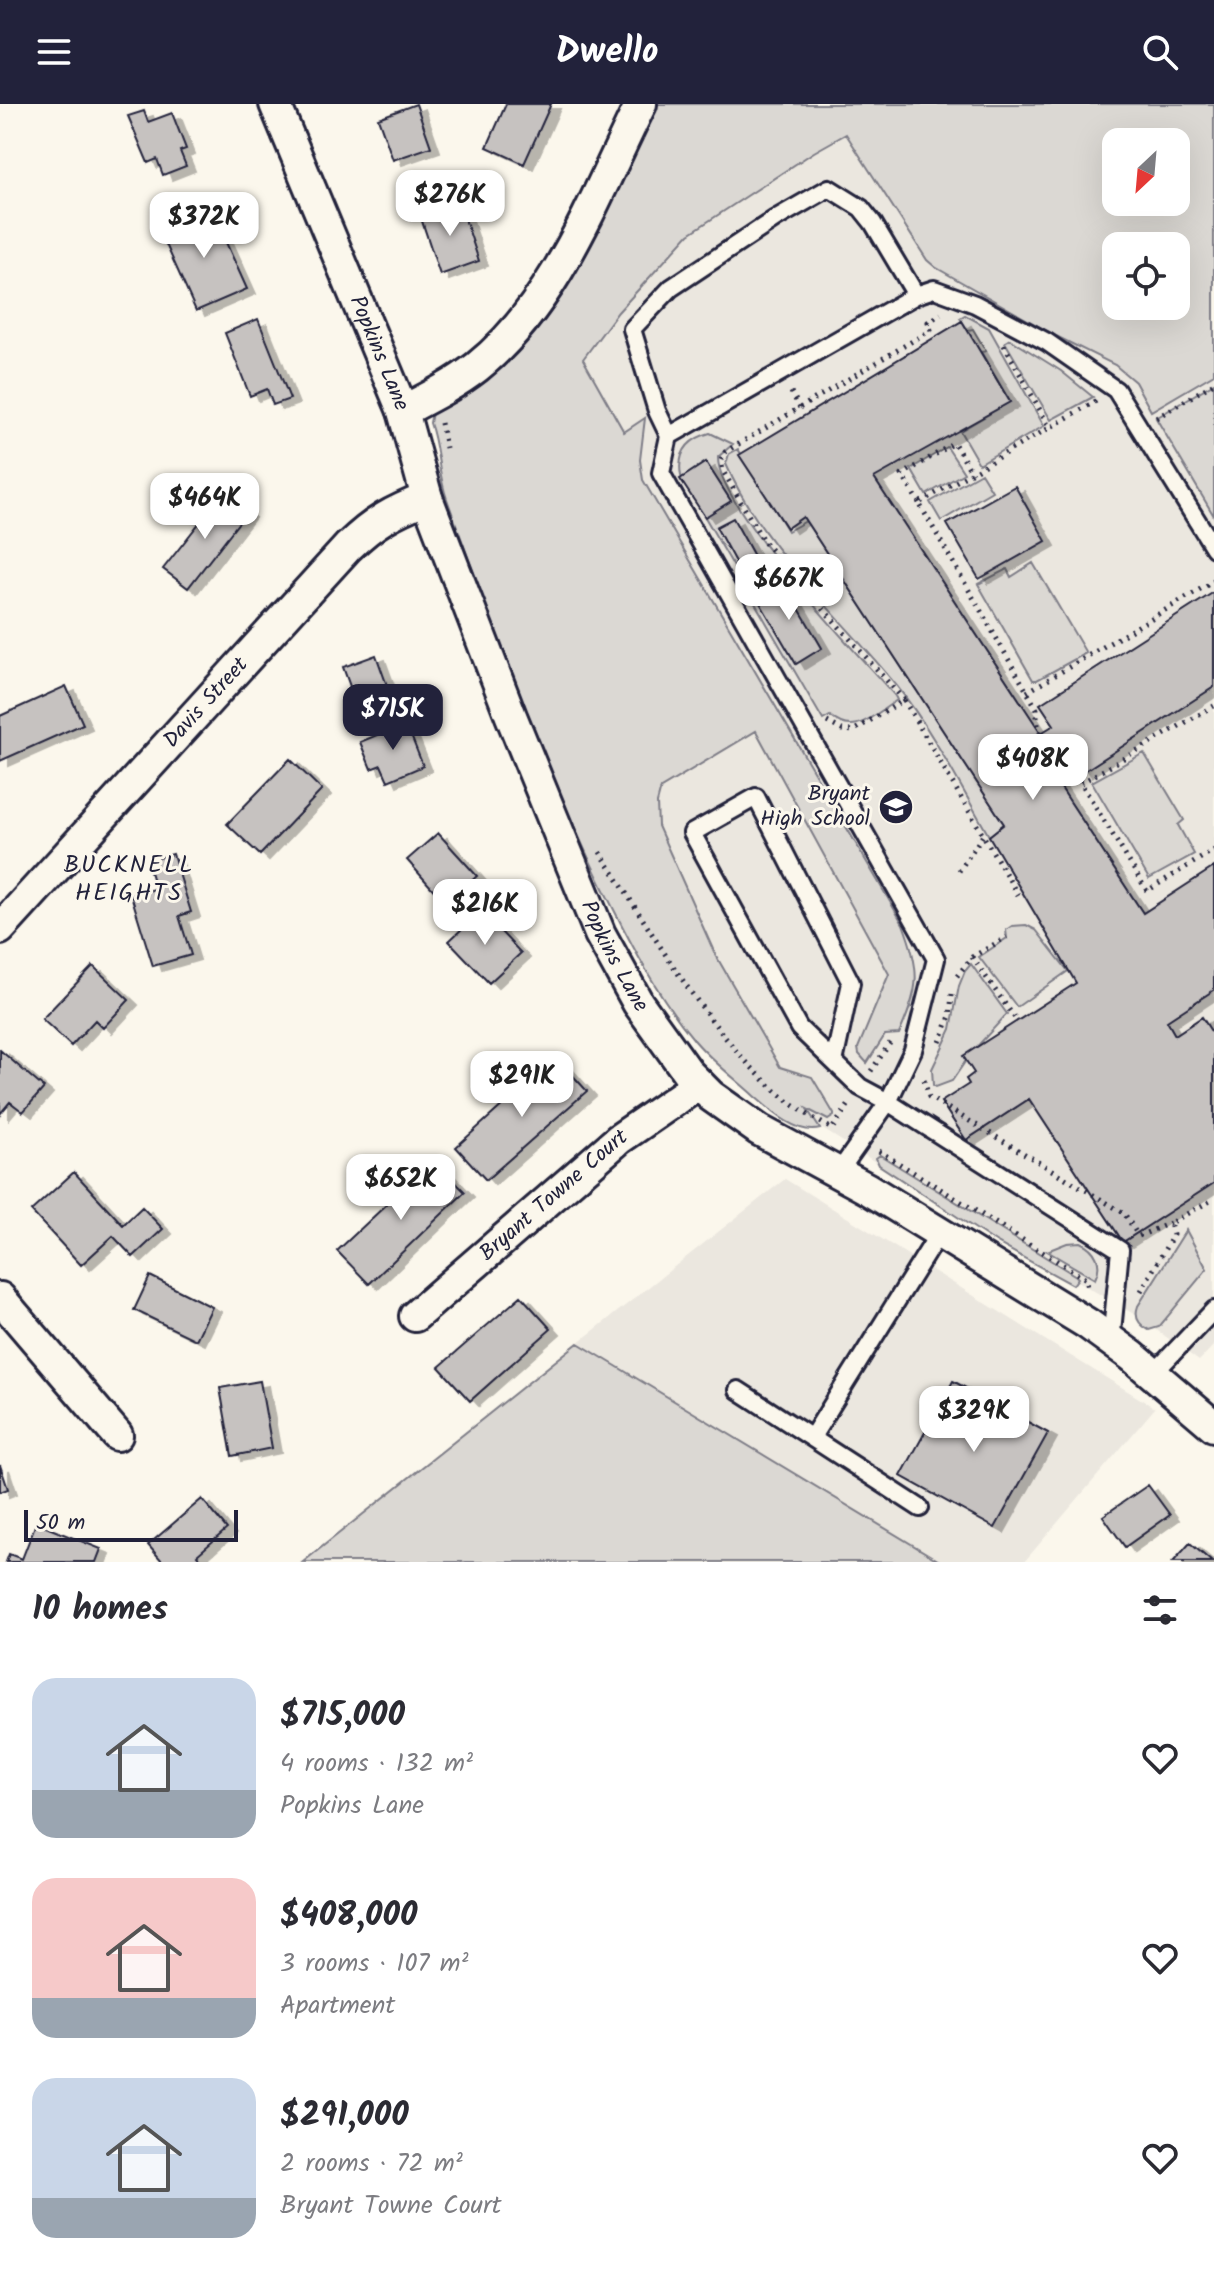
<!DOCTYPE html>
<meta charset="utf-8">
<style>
:root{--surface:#fff;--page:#f2f2f3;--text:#2b2b33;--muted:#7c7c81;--accent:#22223b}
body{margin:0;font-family:Kalam,sans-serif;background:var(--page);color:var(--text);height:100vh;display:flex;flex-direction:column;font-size:30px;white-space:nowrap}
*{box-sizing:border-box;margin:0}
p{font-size:26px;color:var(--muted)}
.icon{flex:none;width:44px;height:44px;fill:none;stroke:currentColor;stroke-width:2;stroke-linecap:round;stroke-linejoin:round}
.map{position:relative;height:1458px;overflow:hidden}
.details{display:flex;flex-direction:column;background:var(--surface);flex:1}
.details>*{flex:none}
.needle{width:52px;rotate:206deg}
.controls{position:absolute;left:1102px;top:24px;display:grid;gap:16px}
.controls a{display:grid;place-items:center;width:88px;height:88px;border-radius:16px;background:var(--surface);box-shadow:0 8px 32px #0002;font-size:40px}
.scale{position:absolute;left:24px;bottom:20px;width:214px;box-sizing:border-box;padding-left:8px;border:4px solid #22223b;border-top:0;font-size:22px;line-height:28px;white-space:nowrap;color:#22223b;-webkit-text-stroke:6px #fbf7ec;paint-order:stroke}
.price{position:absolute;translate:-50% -68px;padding:0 18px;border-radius:16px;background:#fff;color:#222;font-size:26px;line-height:52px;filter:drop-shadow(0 2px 4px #0008)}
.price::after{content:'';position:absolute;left:50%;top:48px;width:24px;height:18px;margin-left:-12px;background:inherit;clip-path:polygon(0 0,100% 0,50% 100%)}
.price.active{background:var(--accent);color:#fff}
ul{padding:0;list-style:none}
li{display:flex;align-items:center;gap:24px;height:200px;padding:0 32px}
li span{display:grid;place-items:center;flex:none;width:224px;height:160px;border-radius:24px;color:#555}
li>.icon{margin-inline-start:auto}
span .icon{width:96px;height:96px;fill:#fffc;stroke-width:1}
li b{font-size:34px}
h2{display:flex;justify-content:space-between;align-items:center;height:96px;padding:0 32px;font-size:34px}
header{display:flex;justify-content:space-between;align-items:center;height:104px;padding:0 32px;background:var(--accent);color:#fff;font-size:36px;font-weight:700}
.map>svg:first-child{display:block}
</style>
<header><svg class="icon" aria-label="menu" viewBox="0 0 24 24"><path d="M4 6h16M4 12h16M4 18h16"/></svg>Dwello<svg class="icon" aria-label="search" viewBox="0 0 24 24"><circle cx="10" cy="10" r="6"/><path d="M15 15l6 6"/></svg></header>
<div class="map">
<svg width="1214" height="1458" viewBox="0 0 1214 1458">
<defs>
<filter id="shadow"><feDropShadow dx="9" dy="5" stdDeviation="0" flood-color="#0004"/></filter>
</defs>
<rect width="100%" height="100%" fill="#fbf7ec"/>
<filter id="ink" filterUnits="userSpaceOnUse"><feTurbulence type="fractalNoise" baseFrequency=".0125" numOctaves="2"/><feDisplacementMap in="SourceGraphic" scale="16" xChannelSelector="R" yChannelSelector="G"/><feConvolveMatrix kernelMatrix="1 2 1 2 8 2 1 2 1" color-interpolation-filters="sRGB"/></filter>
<g filter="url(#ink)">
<path fill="#ebe7df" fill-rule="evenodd" d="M779,0H1214V1241L1199,1257L1139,1213L925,1089L797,1009L448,377ZM1116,38H1176V98H1116ZM1116,142H1176V202H1116Z
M785,1075L1155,1304L1024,1458H941L578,1239Z"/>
<path fill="#dbd8d3" stroke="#7e7d87" stroke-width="2" fill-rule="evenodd" d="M653,0H1214V270L1151,307L1135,278L1115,261L1056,232L935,163L927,156L846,30L814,48L689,130L618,208L583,255L624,328L645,314L640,356L643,376L903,820C921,867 920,884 899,930L885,931L867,959L859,950L858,944L889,870L756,627L661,684L657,699L658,722L715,850L780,963L812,973L834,1010V1012L828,1016L807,1005L820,1025C797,1032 768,1004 753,991C733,973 712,957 695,937C656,891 629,836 602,782C541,657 494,526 447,395C438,371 439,343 430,319L432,308L456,290ZM1116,38H1176V98H1116ZM1116,142H1176V202H1116Z
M965,211L989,224L1044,322L979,360L960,327L1010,298L981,248L986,247L973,225L968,226L960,214Z
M1010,235L1061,267L1093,293L1051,316L1005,238Z
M1214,279V412L1156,314Z
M710,329L733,340L718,353C716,402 858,550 895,592L897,596C871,613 854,633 830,612L823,616L681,372C677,349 688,335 710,329Z
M947,343L964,369L926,391L911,365Z
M738,345L788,427L806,417L1004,720L989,732C960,682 933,627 896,581C838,509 763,446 726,360L729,350Z
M981,369L992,387L941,417L930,398Z
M1033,459L1086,549L1037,576H1033L978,480L1007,465L1011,473Z
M1144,649L1184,716L1178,721L1194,750L1149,775L1092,678Z
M1026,821L1036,826L1068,867L1017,903L979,853L1007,834L1006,826L1012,822Z
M971,860L1007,910L971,949L952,977L936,983L933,981L932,965L951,925L959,882L965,867Z
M880,1051L1076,1172L1078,1174L1073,1181L997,1139L879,1061L876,1054Z
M1186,1126L1207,1165L1159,1223L1149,1226C1139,1221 1134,1213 1138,1202Z
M1080,1138C1096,1145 1103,1160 1095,1175L1047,1147L1067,1139Z
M578,1239L941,1458H303Z"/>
<path fill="#c6c2c0" stroke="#22223b" stroke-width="2" filter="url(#shadow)" d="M416,0L431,43L393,56L378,14Z
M506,0H551L524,60L487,43Z
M144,7L148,18L172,9L186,45L180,47L186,62L163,71L157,55L148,59L128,12Z
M459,97L479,157L440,171L420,111Z
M211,105L247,185L196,207L160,127Z
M258,215L290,295L273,301L267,285L250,292L225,229Z
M962,217L1010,298L874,374L1041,629L1054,621L1040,600L1214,488V583L1083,668L1061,636L1039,650L1143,809L1214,763V886L1167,917L1175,931L1202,913L1214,932V1079L1123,1138L1029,995L966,1036L941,998L969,980L966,975L974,969L963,952L1076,879L989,732L1004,720L803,413L787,424L739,351Z
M706,358L731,397L705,413L680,375Z
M1015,382L1046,437L979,475L947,420Z
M222,390L246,409L188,484L163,465Z
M733,414L765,472L748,482L716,423Z
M783,477L822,544L796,560L756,492Z
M376,551L399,615L366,627L343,563Z
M66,582L83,620L0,657V612Z
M406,619L423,662L388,677L381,661L371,665L360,638Z
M290,655L322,686L260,751L227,720Z
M438,729L477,772L446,800L407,756Z
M173,750L191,808L179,812L191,851L153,862L131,791L155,785L147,757Z
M481,807L521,849L489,879L449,837Z
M93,862L129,896L103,924L95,916L71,942L42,915Z
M0,946L44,984L23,1008L10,998L0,1010Z
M556,953L587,987L486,1076L456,1043Z
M434,1056L465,1088L369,1180L337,1147Z
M74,1068L123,1121L142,1103L163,1125L133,1153L113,1132L81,1161L31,1107Z
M150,1172L212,1203L196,1236L134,1206Z
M521,1192L551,1225L470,1297L439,1263Z
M260,1277L272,1344L232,1352L220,1284Z
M953,1277L1048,1329L995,1424L901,1372Z
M0,1361L8,1385L0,1388Z
M1148,1381L1170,1411L1125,1443L1103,1412Z
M202,1395L227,1425L197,1451L203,1458H163L148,1441Z
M36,1419L101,1445L96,1458H6L9,1450L22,1455Z
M1190,1439L1212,1458H1173Z"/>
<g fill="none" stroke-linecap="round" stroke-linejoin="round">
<g stroke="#22223b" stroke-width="22">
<path id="service" d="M669,332L916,191L934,185L975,200L1047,238L1116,286L1214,444
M834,958L851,879L756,693L692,729L799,924L860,983L888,998L1120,1146L1111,1238
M838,1069L888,998L913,946L936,855L661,369L669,332L657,307L632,225L671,184L775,115L829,84L861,104L873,119L916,191
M1153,1270L1214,1206
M738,1286L920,1404
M812,1333L939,1129"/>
</g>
<g stroke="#22223b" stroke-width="36">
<g id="minor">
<path id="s1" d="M275,0L403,307L427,394L511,612L600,830L638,899L689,970L711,992L759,1026L868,1085L1088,1220L1132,1252L1214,1322"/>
<path d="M403,307C428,294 454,281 477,263C557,199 596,90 641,0"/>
<path id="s2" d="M0,825L348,443C375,417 392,408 427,394"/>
<path d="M0,1194L117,1331"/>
<path id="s3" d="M415,1212L619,1035L699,980"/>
</g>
</g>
<path stroke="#22223b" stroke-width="5" stroke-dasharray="2 6" stroke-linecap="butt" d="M1004,241L1050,324
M791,288L800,304
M1096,297L919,399L1037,605C1036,628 1045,646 1067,656L1147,787L1214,746
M1156,314L1214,279
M441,319L446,344
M919,399L902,371L954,339L972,369
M1027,588L1214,477
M904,596L1018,791
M827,618L842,626L853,627L904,596L764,438L723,367L721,356L725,348L931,226L928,218L941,210
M1081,679L1214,602
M600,748C651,826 710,932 782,992C797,1005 815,1015 832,1025L850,999
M959,767L983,731
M972,853L1017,917
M957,872L972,853L1007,833
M940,938L950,912L952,890
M871,967L890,939
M924,976L929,993L1124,1109L1137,1130
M879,1047L1086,1175L1088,1184
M1139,1132L1170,1119
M1141,1187L1173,1131L1170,1119L1214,1095"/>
<use href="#service" stroke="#fbf7ec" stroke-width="16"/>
<use href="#minor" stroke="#fbf7ec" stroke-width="30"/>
</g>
</g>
<defs>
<g id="school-disc" transform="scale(1.8)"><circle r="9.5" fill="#22223b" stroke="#fbf7ec"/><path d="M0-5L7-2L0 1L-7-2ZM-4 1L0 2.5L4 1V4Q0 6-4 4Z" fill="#fff"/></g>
</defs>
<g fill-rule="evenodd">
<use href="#school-disc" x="896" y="703"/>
</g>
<g text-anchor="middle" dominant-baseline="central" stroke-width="6" stroke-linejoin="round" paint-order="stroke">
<g font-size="22" fill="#22223b" stroke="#fbf7ec">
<text stroke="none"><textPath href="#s1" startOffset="270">Popkins Lane</textPath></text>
<text stroke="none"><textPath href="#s2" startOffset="306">Davis Street</textPath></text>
<text stroke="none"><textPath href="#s1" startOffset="918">Popkins Lane</textPath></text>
<text stroke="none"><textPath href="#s3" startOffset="184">Bryant Towne Court</textPath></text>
</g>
<g font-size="22" fill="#22223b" stroke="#fbf7ec" text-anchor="end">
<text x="870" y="690">Bryant<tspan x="870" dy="25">High School</tspan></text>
</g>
<g font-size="24" letter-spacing="2" fill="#22223b" stroke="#fbf7ec">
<text x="129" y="761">BUCKNELL<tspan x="129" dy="28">HEIGHTS</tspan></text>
</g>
</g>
</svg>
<div class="controls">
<a><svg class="needle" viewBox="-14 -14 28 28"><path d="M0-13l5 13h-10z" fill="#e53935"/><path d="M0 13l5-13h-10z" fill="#7c7c81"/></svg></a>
<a><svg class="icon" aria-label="locate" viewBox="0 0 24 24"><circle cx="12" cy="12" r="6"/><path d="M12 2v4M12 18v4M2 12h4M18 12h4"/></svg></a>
</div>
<div class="scale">50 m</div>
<b class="price" style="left:450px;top:134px">$276K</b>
<b class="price" style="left:204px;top:156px">$372K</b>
<b class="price" style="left:205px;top:437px">$464K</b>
<b class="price" style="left:789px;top:518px">$667K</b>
<b class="price active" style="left:393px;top:648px">$715K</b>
<b class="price" style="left:1033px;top:698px">$408K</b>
<b class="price" style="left:485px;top:843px">$216K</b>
<b class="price" style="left:522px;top:1015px">$291K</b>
<b class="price" style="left:401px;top:1118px">$652K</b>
<b class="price" style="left:974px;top:1350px">$329K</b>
</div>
<section class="details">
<h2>10 homes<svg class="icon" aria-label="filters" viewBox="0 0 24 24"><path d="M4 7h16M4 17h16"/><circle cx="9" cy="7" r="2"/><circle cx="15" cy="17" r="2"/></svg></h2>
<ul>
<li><span style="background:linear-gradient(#c9d6e8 70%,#9aa5b1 0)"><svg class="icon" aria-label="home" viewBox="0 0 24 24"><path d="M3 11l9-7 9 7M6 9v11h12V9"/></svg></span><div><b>$715,000</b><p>4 rooms · 132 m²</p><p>Popkins Lane</p></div><svg class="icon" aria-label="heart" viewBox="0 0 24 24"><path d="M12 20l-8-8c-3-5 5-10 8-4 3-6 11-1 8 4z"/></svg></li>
<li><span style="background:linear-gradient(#f6c9c9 75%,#9aa5b1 0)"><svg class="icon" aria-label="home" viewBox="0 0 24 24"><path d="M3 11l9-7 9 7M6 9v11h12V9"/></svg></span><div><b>$408,000</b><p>3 rooms · 107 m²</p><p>Apartment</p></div><svg class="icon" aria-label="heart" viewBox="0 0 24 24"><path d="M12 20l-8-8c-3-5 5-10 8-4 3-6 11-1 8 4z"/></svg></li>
<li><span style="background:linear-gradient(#c9d6e8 75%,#9aa5b1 0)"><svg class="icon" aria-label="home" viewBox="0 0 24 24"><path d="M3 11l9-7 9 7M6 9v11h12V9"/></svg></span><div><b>$291,000</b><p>2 rooms · 72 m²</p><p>Bryant Towne Court</p></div><svg class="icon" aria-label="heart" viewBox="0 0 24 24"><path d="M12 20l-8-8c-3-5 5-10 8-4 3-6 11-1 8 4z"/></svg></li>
</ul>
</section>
